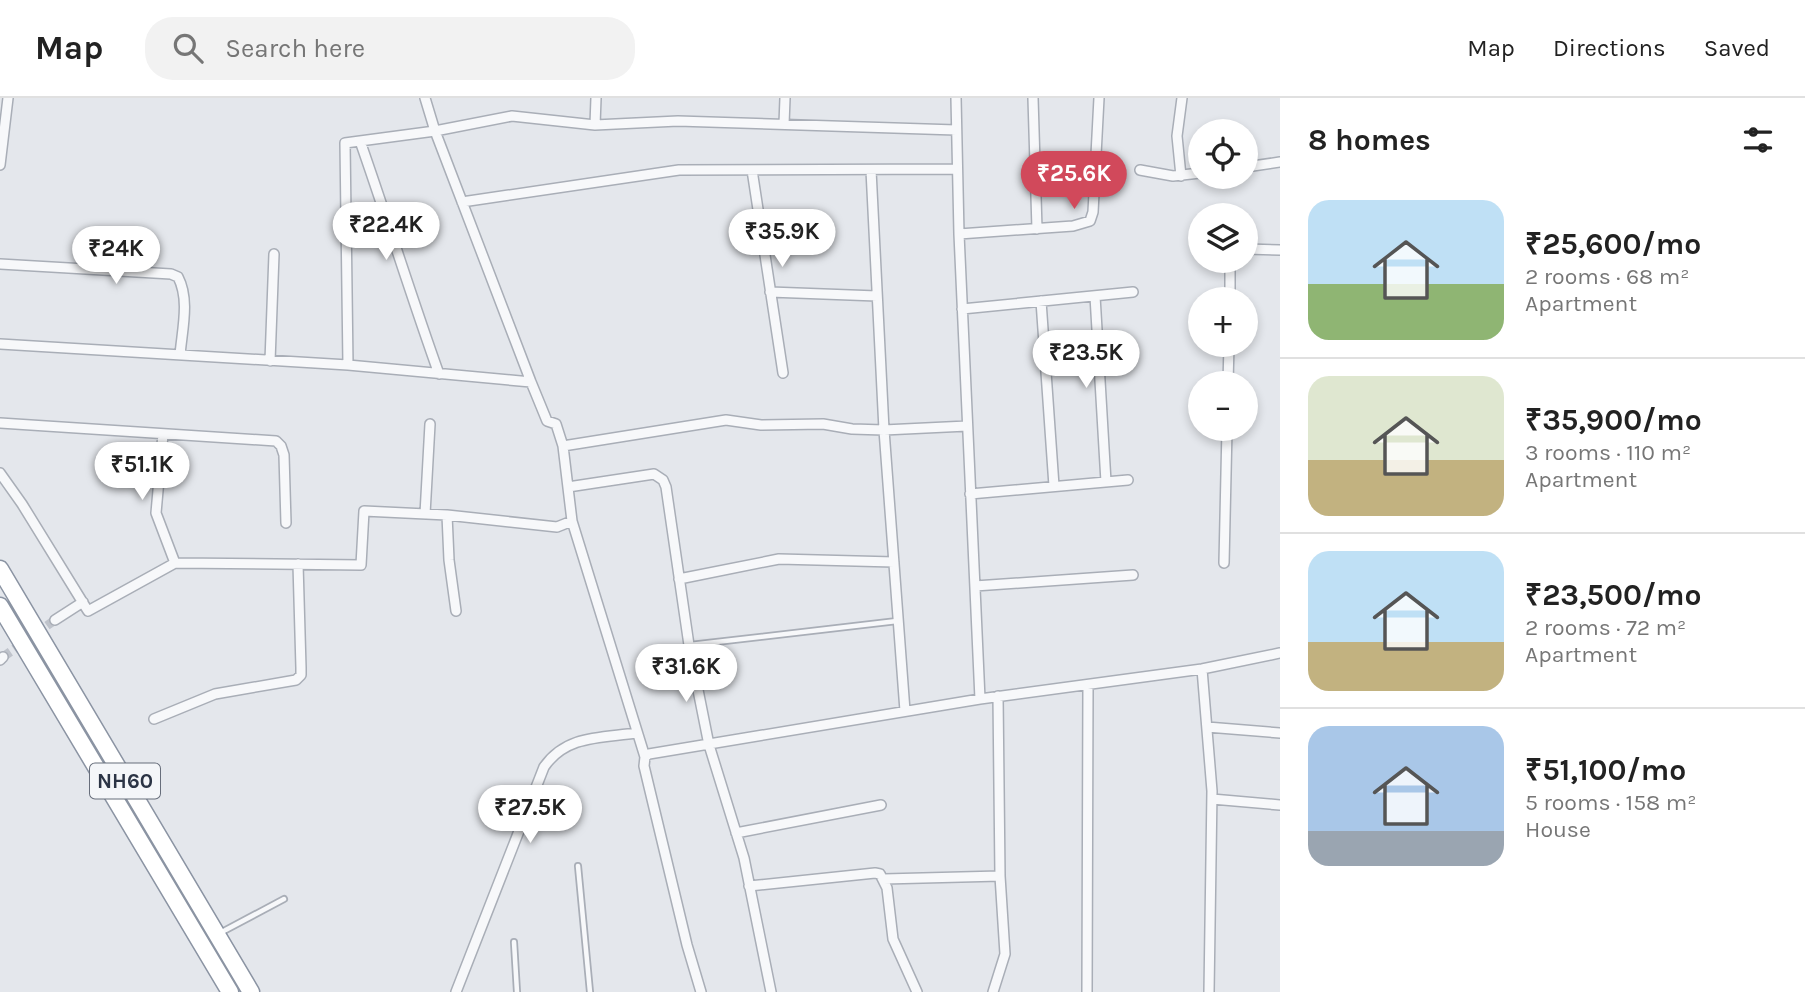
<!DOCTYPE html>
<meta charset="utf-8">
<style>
:root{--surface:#fff;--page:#f2f2f2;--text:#222;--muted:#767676;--line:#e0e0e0;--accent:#d1495b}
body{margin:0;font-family:Karla,sans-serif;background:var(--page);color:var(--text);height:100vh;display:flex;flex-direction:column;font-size:26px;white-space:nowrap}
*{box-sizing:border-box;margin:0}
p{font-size:23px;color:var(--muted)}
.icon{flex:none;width:38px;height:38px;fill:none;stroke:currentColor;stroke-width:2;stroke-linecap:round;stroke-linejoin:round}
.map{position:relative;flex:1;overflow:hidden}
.details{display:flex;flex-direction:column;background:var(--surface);width:525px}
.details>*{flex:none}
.tools{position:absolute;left:1188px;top:21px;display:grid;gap:14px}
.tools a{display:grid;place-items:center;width:70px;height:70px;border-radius:50%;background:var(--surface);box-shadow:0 4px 10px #0003;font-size:35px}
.price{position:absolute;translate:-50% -60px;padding:0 16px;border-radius:24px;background:#fff;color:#222;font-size:23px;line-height:46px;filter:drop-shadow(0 2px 4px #0008)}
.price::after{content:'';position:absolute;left:50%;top:42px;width:21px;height:16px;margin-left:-10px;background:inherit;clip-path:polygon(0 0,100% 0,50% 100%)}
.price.active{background:var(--accent);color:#fff}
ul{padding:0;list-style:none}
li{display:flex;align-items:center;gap:21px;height:175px;padding:0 28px}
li+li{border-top:2px solid var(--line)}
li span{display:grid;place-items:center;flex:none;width:196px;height:140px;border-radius:21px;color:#555}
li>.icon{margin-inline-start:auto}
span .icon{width:84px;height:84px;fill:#fffc;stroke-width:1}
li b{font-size:30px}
h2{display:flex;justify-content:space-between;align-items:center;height:84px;padding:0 28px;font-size:30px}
header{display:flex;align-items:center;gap:42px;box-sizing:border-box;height:98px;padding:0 35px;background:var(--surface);border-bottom:2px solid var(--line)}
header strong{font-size:33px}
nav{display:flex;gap:38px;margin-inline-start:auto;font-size:24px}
.search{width:490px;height:63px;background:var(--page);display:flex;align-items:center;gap:18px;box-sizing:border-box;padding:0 24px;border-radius:28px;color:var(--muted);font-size:26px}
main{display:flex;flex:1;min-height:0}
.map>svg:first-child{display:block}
</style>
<header>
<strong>Map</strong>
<div class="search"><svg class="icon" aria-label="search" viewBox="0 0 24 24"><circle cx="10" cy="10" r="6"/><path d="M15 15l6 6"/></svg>Search here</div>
<nav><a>Map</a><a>Directions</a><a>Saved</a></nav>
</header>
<main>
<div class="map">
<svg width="1280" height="894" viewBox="0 0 1280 894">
<rect width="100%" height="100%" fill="#e4e7ec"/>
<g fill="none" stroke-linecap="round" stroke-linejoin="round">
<path stroke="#bfc3cb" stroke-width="9" stroke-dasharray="9 4.5" stroke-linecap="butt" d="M3,559L55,522"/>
<g stroke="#a9aeb7" stroke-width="8">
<path id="service" d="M690,547L897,523
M578,768L590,894
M220,835L284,801
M514,844L517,894"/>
</g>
<g stroke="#a9aeb7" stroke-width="12">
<path id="minor" d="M425,0L435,33L512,18L595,27L678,23L956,32
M956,0L959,136L980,601
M1033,0L1037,131
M784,26L785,0
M595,27L596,0
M360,43C387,120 411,198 439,276
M0,67L8,0
M1246,69L1280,64
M752,72L783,275
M871,72L884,332L905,613
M1140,72L1173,78L1200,75
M1181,78L1177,38L1182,0
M462,104L679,72L957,71
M959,136L1073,128L1090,123L1093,114L1099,0
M1246,151L1280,152
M0,166L171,176L178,179C190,202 182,232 180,257
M770,194L877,198
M1095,198L1106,384
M1230,201V163
M1041,203L1054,388
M962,211L1133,194
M0,246L348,267L345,45L435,33L531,284L547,323L556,326L563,348L572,423L557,429L447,417L364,413L361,467L175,465L88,513L22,406L0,375
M270,263L274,156
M348,267L531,284
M1228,285L1229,247
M0,325L276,343L281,348L284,357L286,425
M163,336L156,415L175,465
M563,348L726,322L761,327L823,326L852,331L884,332L967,328
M568,389L654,376L663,382L666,389L689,547L709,647L744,760L771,894
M970,396L1128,382
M425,416L430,326
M447,417L449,462L456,513
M572,423L645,659
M1224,465L1227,331
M679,481L779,461L894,464
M975,488L1133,477
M55,522L83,504
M0,562L3,559
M1202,571L1212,693L1209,894
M154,621L215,596L296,582L301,577V570L298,466
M1207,629L1280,635
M1212,701L1280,707
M736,735L881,707
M884,781L1000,778
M749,788L875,775L880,776L887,790L893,841L917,894
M456,894L544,669C566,637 601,640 636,635
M701,894L687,847L644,668L645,659L649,656L980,601L1202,571L1280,555
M993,894L1005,856L1000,778L998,598
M1087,894L1088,587"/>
</g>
<g stroke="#8b94a3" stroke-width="19">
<path id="trunk" d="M0,471L251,894
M0,508L230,894"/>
</g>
<use href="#service" stroke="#f7f8fa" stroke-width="4.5"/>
<use href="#minor" stroke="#f7f8fa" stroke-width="9"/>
<use href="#trunk" stroke="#fff" stroke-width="16"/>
</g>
<g text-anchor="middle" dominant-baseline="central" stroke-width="5" stroke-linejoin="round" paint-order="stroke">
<rect fill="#f4f6f9" stroke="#676e7b" stroke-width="2" x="90" y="665.5" width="70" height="35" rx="5"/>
<g font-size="21" font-weight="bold" fill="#2b3445">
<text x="125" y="683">NH60</text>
</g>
</g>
</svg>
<div class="tools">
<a><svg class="icon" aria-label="locate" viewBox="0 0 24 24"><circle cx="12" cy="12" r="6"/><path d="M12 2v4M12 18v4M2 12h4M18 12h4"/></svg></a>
<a><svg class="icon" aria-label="layers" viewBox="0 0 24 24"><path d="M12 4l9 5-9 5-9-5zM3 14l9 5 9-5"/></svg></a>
<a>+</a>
<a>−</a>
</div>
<b class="price active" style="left:1074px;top:113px">₹25.6K</b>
<b class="price" style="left:386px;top:164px">₹22.4K</b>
<b class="price" style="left:782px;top:171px">₹35.9K</b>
<b class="price" style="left:116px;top:188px">₹24K</b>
<b class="price" style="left:1086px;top:292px">₹23.5K</b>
<b class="price" style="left:142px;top:404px">₹51.1K</b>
<b class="price" style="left:686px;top:606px">₹31.6K</b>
<b class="price" style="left:530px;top:747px">₹27.5K</b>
</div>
<section class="details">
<h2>8 homes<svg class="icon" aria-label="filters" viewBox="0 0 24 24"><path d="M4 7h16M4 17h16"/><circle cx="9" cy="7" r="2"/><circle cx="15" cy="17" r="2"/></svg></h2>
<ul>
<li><span style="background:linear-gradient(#bfe0f5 60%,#8fb573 0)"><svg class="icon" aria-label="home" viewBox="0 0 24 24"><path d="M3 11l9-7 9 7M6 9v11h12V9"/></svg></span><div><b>₹25,600/mo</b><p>2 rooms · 68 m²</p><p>Apartment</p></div></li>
<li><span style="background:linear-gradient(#dfe7d0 60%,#c2b280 0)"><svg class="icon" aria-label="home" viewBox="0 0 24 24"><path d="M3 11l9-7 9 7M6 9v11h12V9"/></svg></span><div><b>₹35,900/mo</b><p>3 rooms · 110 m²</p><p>Apartment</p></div></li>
<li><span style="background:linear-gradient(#bfe0f5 65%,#c2b280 0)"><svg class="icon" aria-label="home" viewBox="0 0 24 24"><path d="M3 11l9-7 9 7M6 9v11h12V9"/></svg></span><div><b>₹23,500/mo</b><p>2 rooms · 72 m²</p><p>Apartment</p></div></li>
<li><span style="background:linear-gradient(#a9c7e8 75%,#9aa5b1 0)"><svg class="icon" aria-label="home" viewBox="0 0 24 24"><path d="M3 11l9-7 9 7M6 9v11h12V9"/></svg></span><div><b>₹51,100/mo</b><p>5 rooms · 158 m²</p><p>House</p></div></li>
</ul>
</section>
</main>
